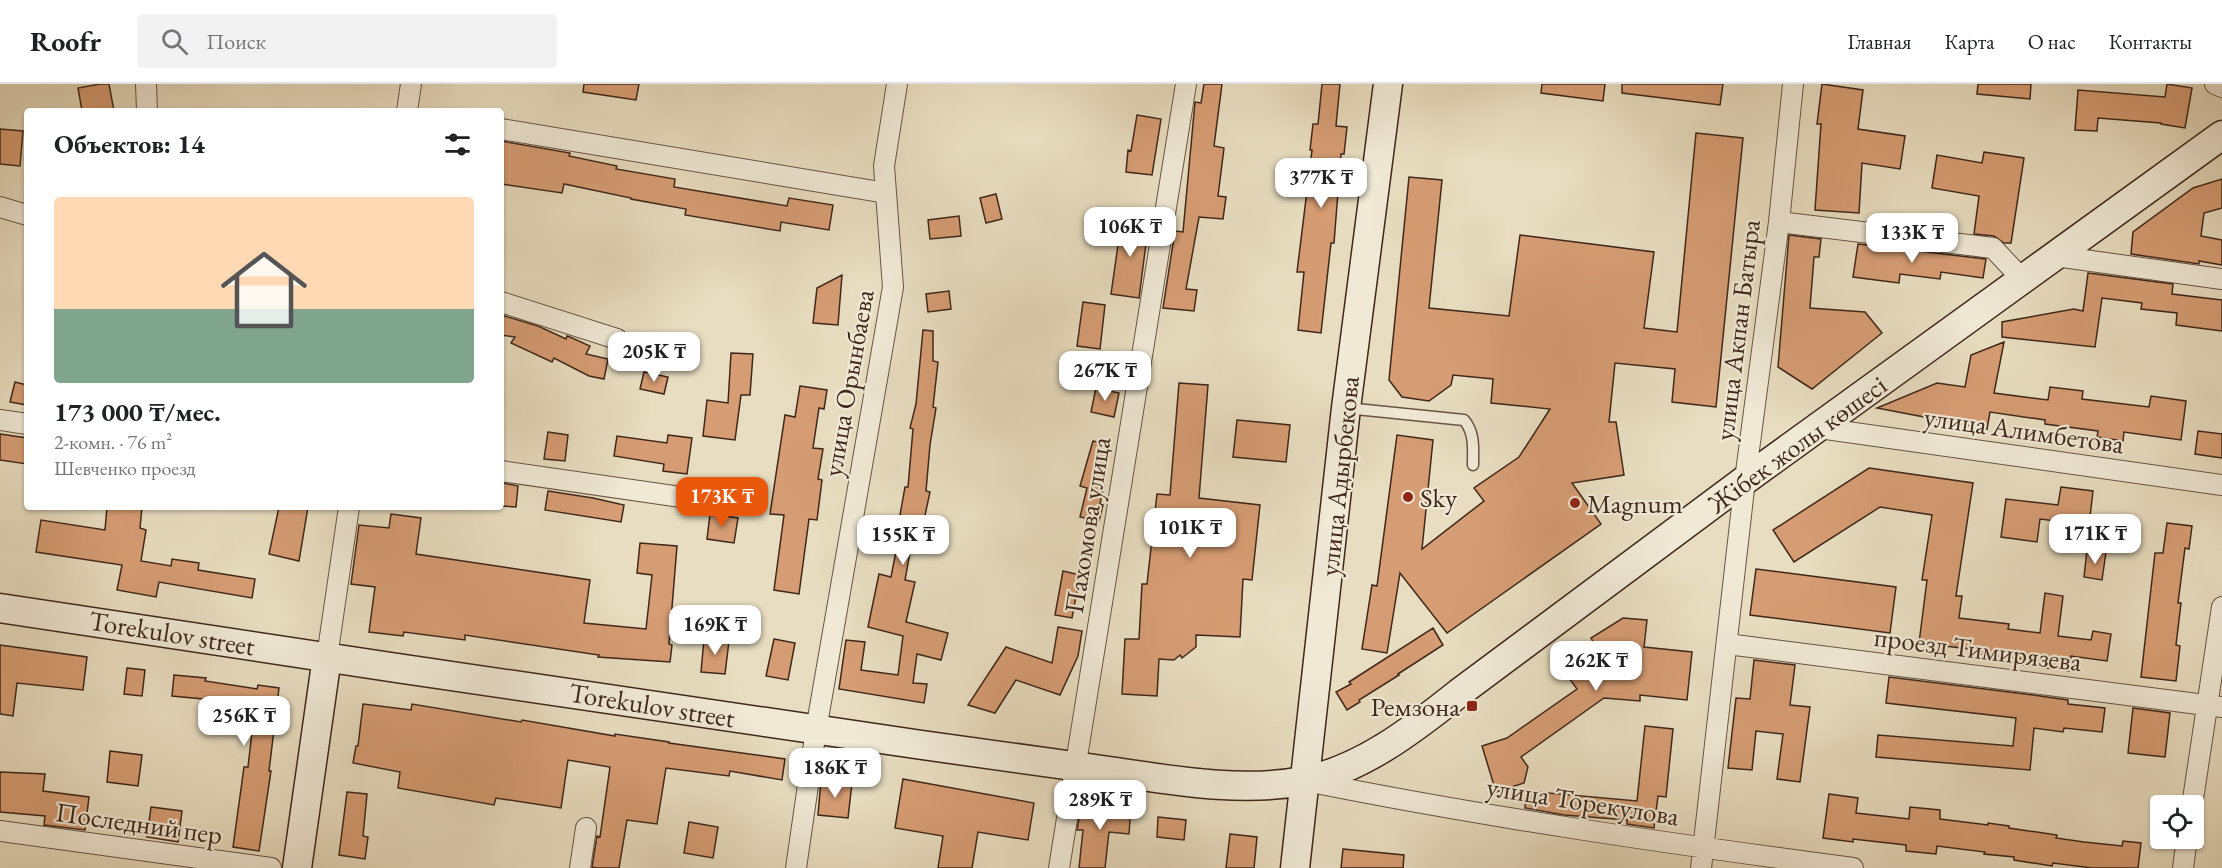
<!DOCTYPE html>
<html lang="ru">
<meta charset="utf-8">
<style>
:root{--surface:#fff;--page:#f2f2f2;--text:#202124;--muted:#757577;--line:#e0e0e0;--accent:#ea580c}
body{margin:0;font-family:"EB Garamond",serif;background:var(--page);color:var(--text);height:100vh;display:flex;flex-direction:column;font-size:22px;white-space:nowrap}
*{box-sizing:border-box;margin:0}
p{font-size:20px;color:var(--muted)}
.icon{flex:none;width:33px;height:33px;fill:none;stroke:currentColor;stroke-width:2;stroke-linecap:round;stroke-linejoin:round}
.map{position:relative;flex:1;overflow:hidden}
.drawer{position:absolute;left:24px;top:24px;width:480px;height:402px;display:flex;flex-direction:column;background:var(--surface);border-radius:6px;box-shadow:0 2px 4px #0004}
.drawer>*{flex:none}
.tools{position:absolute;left:2150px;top:711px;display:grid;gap:12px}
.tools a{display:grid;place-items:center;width:54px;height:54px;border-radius:6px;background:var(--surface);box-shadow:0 2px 4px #0004;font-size:30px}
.price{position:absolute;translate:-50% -51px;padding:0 14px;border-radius:12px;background:#fff;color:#222;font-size:20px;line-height:39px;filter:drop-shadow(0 2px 3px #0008)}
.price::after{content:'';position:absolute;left:50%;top:36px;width:18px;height:14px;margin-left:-9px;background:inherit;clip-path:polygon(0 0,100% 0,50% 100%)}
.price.selected{background:var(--accent);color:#fff}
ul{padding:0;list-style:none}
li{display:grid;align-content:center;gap:12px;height:318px;padding:0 30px}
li+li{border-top:2px solid var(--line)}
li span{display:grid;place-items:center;height:186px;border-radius:6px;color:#555}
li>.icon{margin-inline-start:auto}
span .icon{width:108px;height:108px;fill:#fffc;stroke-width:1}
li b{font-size:26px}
h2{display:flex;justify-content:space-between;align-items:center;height:72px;padding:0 30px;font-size:26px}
header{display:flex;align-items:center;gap:36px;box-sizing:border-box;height:84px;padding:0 30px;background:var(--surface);border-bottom:2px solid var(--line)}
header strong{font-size:28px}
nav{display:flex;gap:33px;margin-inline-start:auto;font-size:21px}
.search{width:420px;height:54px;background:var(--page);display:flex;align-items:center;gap:15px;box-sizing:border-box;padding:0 21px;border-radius:6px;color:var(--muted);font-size:22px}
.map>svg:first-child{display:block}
</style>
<header>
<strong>Roofr</strong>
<div class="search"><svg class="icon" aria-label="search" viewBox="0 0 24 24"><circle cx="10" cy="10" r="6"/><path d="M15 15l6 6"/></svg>Поиск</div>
<nav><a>Главная</a><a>Карта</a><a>О нас</a><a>Контакты</a></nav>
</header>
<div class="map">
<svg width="2222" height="784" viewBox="0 0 2222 784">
<rect width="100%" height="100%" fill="#e8ddc0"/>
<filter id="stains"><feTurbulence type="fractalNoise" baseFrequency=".00333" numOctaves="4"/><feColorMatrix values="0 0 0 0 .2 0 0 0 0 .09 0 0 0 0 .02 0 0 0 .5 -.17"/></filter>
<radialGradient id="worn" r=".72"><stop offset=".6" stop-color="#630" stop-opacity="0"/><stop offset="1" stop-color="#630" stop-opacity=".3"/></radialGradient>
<path fill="#d69c73" stroke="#3f271a" stroke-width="1.5" d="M100,0H109L114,27H82L78,4Z
M584,0H639L636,16L583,8Z
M1204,0H1222L1214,62L1224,64L1218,112L1226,113L1223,135L1199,133L1186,205L1197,206L1194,227L1163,224L1175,147L1183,148L1195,18L1201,19Z
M1322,0H1340L1336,42L1347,43L1344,70H1341L1334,159H1331L1321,249L1298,246L1304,188H1297L1312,66H1310L1313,40H1318Z
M1542,0H1605L1603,17L1541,9Z
M1622,0H1723L1720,21L1622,9Z
M1822,0L1863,6L1858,45L1905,52L1900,85L1862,79L1859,129L1815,126L1821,40H1817Z
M1978,0H2031L2030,15L1977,10Z
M2167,0L2192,4L2185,44L2161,40V39L2098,34L2097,47L2075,46L2078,6L2165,13Z
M1137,31L1161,35L1152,91L1126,88L1128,66L1131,67Z
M0,45L23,47L20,82L0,80Z
M1696,49L1743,54L1716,323L1672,318L1675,285L1615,279L1609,338H1616L1624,391L1572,399L1601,440L1447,549L1400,489L1387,569L1362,565L1372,501L1377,502L1397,351L1433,356L1422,465L1484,417L1474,404L1519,373L1550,325L1491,319L1493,295L1453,291L1451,301L1429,317L1402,313L1389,296L1409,93L1442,96L1429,224L1509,232L1520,151L1654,168L1644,244L1677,248Z
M501,57L570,69L569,72L617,82L616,85L675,95L674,103L787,122L789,114L833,121L829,146L781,138L780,147L685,131L686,125L631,115V114L564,100L562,109L501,100Z
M1984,68L2024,74L2011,159H2004L1994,152L1974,150L1979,112L1932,104L1937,71L1982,79Z
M2222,95V124L2204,129L2201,152L2222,156V181L2199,177V180L2131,170L2133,148L2193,104Z
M996,110L1002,135L986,139L980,114Z
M959,132L961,152L930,155L928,136Z
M1122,133L1149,136L1139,214L1111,210Z
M1789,151L1821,155L1819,173H1814L1810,224L1865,228L1882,249L1812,305L1778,283Z
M1858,160L1986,175L1983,194L1941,188L1940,195L1900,190L1899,199L1853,193Z
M2088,189L2173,200L2172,210L2222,216V247L2176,241L2177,229L2141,225L2142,219L2102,214L2095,263L2002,253V238L2074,225L2083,227Z
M842,191L838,241L813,239L817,204Z
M949,207L951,225L928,228L926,210Z
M1083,218L1105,221L1100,265L1077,262Z
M501,231L538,242L566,255L567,252L570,253L590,262L586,270L608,275L604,295L589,292L554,274L552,278L511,259L515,253L501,251Z
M923,246L933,247V277L938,278L933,323L936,324L930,361L926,407L930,408L924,436L916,434L905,496L915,498L906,538L948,549L941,576L917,570L913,599L927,600L924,619L839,605L846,556L865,558L861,586L898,591L903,552L868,543L879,490L891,493L903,432L900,431L905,403H908L913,345L910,344L916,320Z
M2004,258L1994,309L2048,316L2050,303L2083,307L2082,315L2149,323L2151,312L2186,317L2181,356L2124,348L2123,357L2097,353L2098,347L2045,340V336L1990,328L1987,345L1877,324L1937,299L1965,303L1971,271Z
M731,269L753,270L750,311H741L735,356L703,352L707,316L728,319Z
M644,288L668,293L664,310L640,305Z
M15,298L27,301V321L10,318Z
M1179,299L1208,301L1199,414L1260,421L1252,496L1243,495L1240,553L1196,551V563L1182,574L1180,571L1174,576L1159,575L1157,612L1122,610L1125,555H1139L1142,500H1147L1157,410L1170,411Z
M800,302L827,306L824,325L819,324L813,364L823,365L818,395L822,396L817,436L809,435L799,510L774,506L784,431L770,430L785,331L795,333Z
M1096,304L1119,309L1114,333L1091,328Z
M1237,336L1290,341L1286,378L1233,373Z
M2198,347L2222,350V374L2195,370Z
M548,348L568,351L565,377L544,375Z
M0,350L27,354V380L0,376Z
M668,351L692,354L687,390L663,387L664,380L614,372L617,352L667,359Z
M1093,357L1110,361L1103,389L1106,390L1100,420L1103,421L1099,437L1080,433L1087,404L1080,402Z
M1869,384L1973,399L1956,512H1962L1959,534L2009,540L2008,545L2040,549L2045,509L2063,512L2058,552L2091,556L2093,547L2111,550L2107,577L2071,572L2069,587L2022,581L2023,575L1970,569V565L1919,559L1927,496H1922L1932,431L1880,423L1794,478L1773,446Z
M503,399L518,402L516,423L501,422Z
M2061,403L2093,407L2089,441L2040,435L2037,458L2001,453L2006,415L2058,421Z
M548,407L593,414L624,421L621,438L545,426Z
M107,423H142L140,444L146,446L141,477L171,482L172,475L199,479L198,486L255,495L252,514L159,498L156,513L117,506L122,481L36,468L41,436L105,446Z
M279,423H308L299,477L269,470Z
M391,430L421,434L416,470L590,496L584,539L646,545L652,491L637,489L640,459L677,462L669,560L672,561L670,578L598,573L599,571L465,551V556L404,548L403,552L369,548L375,503L351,500L359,441L389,444Z
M710,430L738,434L734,459L707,455Z
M2167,439L2192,442L2189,465L2185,464L2178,519H2181L2176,561L2180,562L2176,597L2141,593L2155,469H2163Z
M2087,466L2106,468L2102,496L2084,493Z
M1756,485L1896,503L1890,549L1750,531Z
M1063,487L1080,491L1072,534L1055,531Z
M1623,534L1647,536L1644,563L1692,568L1687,616L1640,611V617L1604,614L1521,673L1528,683L1524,699L1496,708L1482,662L1507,654L1577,605L1562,584L1595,561L1591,554Z
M1058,543L1082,547L1078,572L1060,611L1016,596L995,629L968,621L1006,563L1052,579Z
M1433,544L1443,561L1398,590L1399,591L1359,616L1360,618L1347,626L1336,608L1351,600L1349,598Z
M704,555L729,557L725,590L701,588Z
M774,555L795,559L788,596L766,592Z
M0,561L87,573L83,606L17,599L13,632L0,630Z
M1754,576L1795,581L1790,621L1810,623L1800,698L1777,695L1783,650L1756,647L1752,686L1728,684L1736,614L1750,615Z
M127,584L145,586L142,612L124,610Z
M174,591L206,594L205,597L257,605L258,601L279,604L269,687H271L259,767L233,763L244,683H248L254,630L223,625L224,617L172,612Z
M1889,593L2033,611L2068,616V620L2105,624L2102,648L2064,644L2063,648L2034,644L2030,686L1876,673L1878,651L2013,662L2016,634L1886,619Z
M363,620L411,626L412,620L521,638L522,636L615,652V650L669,658V659L785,675L782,696L730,687L729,692L666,684L657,740L627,736L619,784H597L592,783L597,752L600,753L610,683L568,676L561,724L496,714L494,721L398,704L400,688L353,679L356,662H358Z
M2133,624L2170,629L2165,673L2128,669Z
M1645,642L1673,645L1666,713L1658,712L1654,744L1627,740V736L1564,731L1525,724L1526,707L1637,717Z
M110,667L142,671L138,702L107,698Z
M0,688L45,690L43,707L89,713L85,746L44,741L45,732L0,728Z
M903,695L1034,719L1028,756L978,748L972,784H938L943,752L895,744Z
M821,696L852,699L848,734L818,731Z
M347,708L367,710L363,752L368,753L365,775L339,771Z
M1829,710L1858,714L1856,729L1909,735L1910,723L1940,726V735L1988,741V739L2009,742V744L2057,751L2056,754L2084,758L2122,762L2123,757L2141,759L2138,784H2092L2053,779L2052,782L2014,776V773L1984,770L1985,768L1937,762L1936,770L1906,767V761L1853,755V758L1823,754Z
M1082,718L1131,721L1129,750L1109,748L1105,784H1079L1083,746H1077Z
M151,723L182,727L178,758L147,753Z
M1158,733L1186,736L1184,756L1157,753Z
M689,738L718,743L713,774L684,769Z
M1230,750L1257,753L1254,784H1226Z
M1343,765L1404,771L1403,784H1341Z"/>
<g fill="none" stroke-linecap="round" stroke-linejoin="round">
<g stroke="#695444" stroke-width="13">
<path id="lane" d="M1346,324L1464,336C1475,349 1473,364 1473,381"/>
</g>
<g stroke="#695444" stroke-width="22">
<path id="street" d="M146,0L147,27
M2215,0L2222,3
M407,27L411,0
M501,45L886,109
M0,123L27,131
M1779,138L1993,164L2023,196
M2055,172L2222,195
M501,218L617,255
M0,336L27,340
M1819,344L2222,401
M501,387L708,417
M1727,560L2222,623
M327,573L349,423
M1311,698C1490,734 1672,760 1853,784
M2192,722L2222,523
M0,747L271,784
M580,784L586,744
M796,784L816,646L893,203L884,82L897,0
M1059,784L1186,0
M1701,784L1745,396L1779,138L1793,0
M2183,784L2187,754"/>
</g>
<g stroke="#3f271a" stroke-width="31">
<path id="secondary" d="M0,524C307,570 615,618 922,661C985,670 1047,678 1109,687C1172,696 1240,709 1303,697C1361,686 1414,645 1459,609L1745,396L2222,51
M297,784L327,573
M1295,784L1346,324L1388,0"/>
</g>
<use href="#lane" stroke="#f0e9d6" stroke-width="10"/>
<use href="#street" stroke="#f0e9d6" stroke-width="20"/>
<use href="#secondary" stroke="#f0e9d6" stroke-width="28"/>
</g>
<g fill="#8f2418" stroke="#f0e9d6" stroke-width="2">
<circle cx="1408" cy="413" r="6"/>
<circle cx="1575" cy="419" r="6"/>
<rect x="1466" y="616" width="12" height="12" rx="3"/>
</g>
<g text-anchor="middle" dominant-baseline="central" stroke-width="4.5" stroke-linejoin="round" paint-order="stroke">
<g font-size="27" fill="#3f271a" stroke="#f0e9d6">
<text transform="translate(1737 246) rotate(-83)">улица Акпан Батыра</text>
<text transform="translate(848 299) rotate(-80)">улица Орынбаева</text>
<text transform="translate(2024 346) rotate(8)">улица Алимбетова</text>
<text transform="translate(1797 360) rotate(-36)">Жібек жолы көшесі</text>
<text transform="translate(1339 392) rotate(-84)">улица Адырбекова</text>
<text transform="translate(1087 441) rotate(-81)">Пахомова улица</text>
<text transform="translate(172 549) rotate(9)">Torekulov street</text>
<text transform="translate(1978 565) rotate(7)">проезд Тимирязева</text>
<text transform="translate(652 621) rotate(9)">Torekulov street</text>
<text transform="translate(1583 717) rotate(9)">улица Торекулова</text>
<text transform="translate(139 739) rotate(8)">Последний пер</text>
</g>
<g font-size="27" fill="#3f271a" stroke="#f0e9d6" text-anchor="start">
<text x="1420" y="413">Sky</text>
<text x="1587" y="419">Magnum</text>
<text x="1460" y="622" text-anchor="end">Ремзона</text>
</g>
</g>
<rect width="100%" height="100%" filter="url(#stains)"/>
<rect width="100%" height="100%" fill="url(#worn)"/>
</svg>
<div class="tools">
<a><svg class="icon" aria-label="locate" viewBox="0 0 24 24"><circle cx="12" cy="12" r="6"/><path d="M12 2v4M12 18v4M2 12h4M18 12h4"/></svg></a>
</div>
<b class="price" style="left:1321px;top:125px">377K ₸</b>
<b class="price" style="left:1130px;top:174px">106K ₸</b>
<b class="price" style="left:1912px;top:180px">133K ₸</b>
<b class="price" style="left:654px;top:299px">205K ₸</b>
<b class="price" style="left:1105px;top:318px">267K ₸</b>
<b class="price selected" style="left:722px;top:444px">173K ₸</b>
<b class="price" style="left:1190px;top:475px">101K ₸</b>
<b class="price" style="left:2095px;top:481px">171K ₸</b>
<b class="price" style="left:903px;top:482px">155K ₸</b>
<b class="price" style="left:715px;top:572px">169K ₸</b>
<b class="price" style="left:1596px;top:608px">262K ₸</b>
<b class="price" style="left:244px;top:663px">256K ₸</b>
<b class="price" style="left:835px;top:715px">186K ₸</b>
<b class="price" style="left:1100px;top:747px">289K ₸</b>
<section class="drawer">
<h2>Объектов: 14<svg class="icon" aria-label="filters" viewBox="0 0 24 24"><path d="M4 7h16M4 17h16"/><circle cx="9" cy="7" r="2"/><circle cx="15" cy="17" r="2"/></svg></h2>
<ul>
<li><span style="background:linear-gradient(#ffd9b3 60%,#7fa58c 0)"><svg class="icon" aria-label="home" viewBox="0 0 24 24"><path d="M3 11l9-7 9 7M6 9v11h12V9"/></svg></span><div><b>173 000 ₸/мес.</b><p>2-комн. · 76 m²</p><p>Шевченко проезд</p></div></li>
</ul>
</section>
</div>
